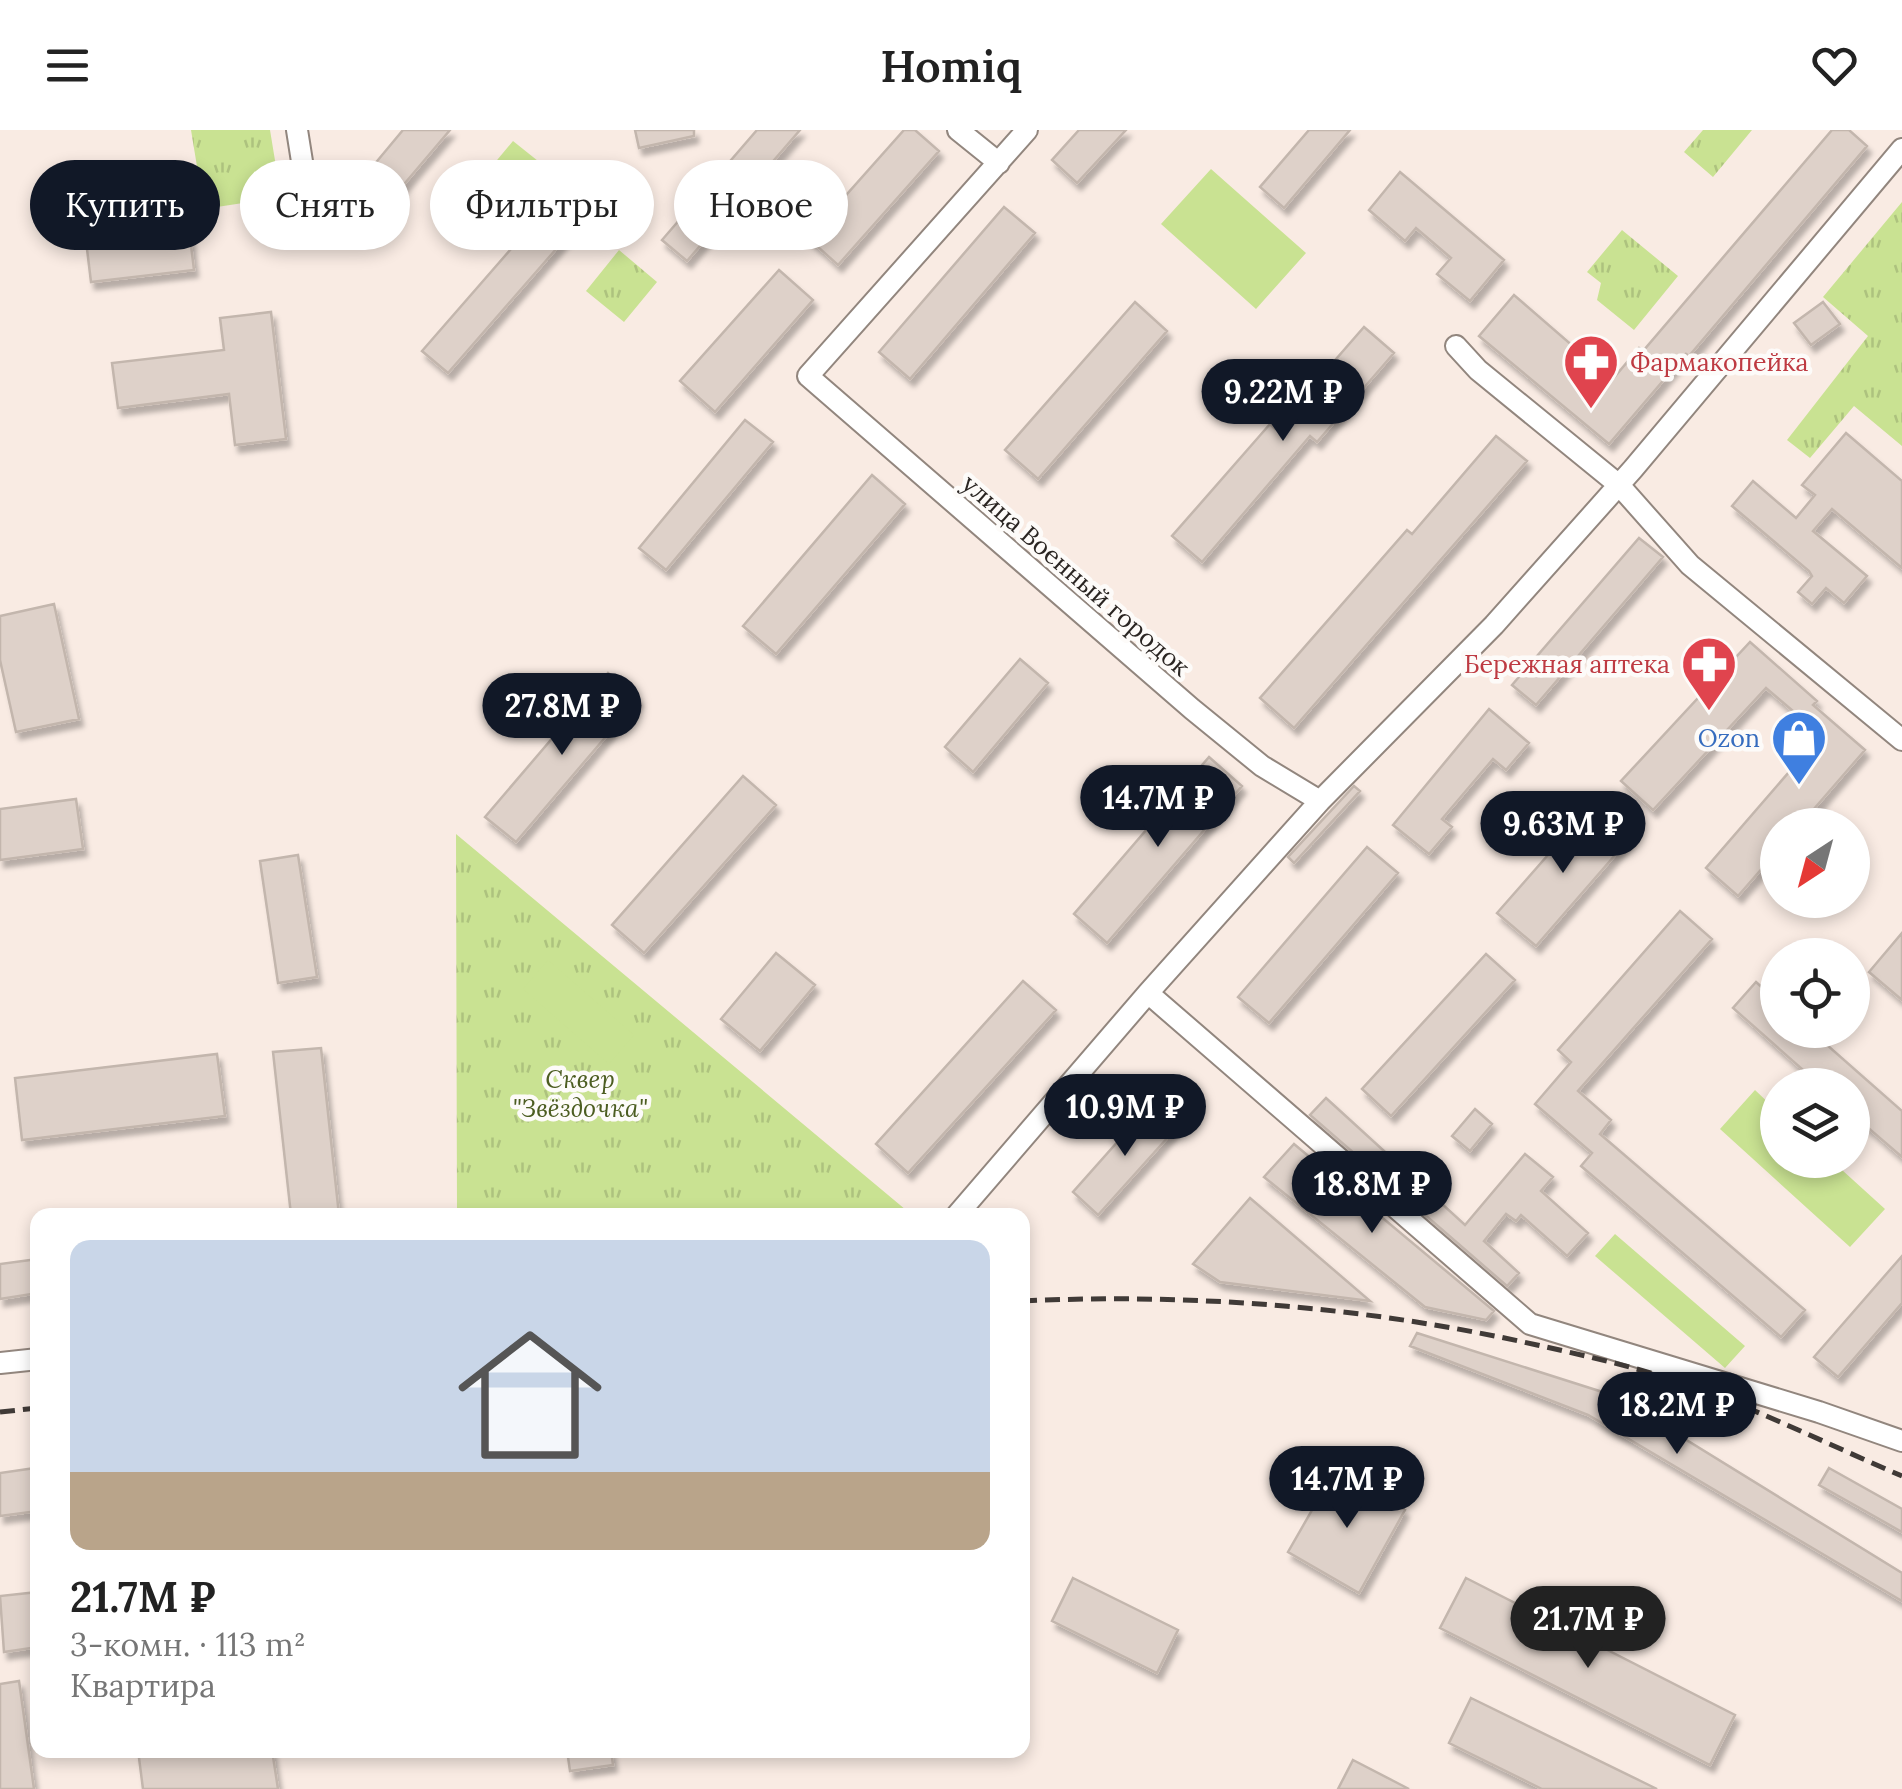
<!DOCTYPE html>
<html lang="ru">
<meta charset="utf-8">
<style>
:root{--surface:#fff;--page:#f2f2f2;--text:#222;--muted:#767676;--accent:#111827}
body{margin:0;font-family:Lora,serif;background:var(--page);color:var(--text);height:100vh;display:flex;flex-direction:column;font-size:38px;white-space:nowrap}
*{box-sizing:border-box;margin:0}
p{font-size:32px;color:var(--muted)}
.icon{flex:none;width:55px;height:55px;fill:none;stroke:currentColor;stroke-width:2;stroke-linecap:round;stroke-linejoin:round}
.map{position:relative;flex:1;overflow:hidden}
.side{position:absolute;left:30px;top:1078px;width:1000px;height:550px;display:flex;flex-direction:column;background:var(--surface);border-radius:20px;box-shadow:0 5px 15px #0003}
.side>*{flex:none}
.top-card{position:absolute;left:30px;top:30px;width:1000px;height:90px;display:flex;gap:20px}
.needle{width:65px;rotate:216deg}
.tools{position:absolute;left:1760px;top:678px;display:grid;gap:20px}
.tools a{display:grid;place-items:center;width:110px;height:110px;border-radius:50%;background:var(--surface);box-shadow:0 5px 15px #0003;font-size:50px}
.price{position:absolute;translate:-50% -85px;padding:0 22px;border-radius:35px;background:var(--accent);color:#fff;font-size:32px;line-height:65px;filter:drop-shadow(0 2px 5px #0008)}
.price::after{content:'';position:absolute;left:50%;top:60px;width:30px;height:22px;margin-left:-15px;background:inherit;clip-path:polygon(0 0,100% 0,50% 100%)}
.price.selected{background:#222;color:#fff}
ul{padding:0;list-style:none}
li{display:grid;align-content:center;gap:20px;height:530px;padding:0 40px}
li span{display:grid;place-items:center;height:310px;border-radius:20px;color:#555}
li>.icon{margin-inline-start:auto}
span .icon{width:180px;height:180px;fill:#fffc;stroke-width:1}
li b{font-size:42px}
.tag{padding:0 35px;border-radius:45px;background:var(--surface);box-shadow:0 5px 15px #0003;font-size:35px;line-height:90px}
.tag.selected{background:var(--accent);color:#fff}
header{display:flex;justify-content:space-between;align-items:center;height:130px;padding:0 40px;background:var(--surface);font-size:45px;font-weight:600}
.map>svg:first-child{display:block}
</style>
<header><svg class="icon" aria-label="menu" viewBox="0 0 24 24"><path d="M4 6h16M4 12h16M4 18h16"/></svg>Homiq<svg class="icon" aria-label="heart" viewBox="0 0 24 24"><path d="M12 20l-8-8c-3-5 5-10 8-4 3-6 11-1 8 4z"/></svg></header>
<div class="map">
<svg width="1902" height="1659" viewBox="0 0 1902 1659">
<defs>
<pattern id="park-tufts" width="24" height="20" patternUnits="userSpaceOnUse" patternTransform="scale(2.5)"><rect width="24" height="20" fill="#c9e292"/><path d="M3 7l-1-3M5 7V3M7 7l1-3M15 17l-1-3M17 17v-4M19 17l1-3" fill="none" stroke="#adc27e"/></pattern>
<filter id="shadow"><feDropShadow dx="4" dy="7" stdDeviation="2.5" flood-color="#0004"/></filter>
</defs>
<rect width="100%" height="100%" fill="#f9ebe3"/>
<path fill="url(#park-tufts)" d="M191,0H270L281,67L204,79Z
M1703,0H1752L1713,47L1684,22Z
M513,11L543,35L482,107L453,83Z
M1902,72V316L1854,276L1810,328L1787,310L1868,206L1823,167Z
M1622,100L1678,146L1634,200L1597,170L1601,153L1587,142Z
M619,120L657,152L624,192L586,161Z
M456,704L912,1085H457Z"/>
<path fill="#c9e292" d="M1211,39L1306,123L1256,179L1161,94Z
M548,830L634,905L609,934L523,859Z
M1755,960L1777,981L1778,1030H1831L1885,1079L1850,1117L1720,999Z
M1615,1104L1745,1216L1725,1238L1595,1126Z"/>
<path fill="#ded1c9" stroke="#c3b6ad" stroke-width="2.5" filter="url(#shadow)" d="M403,0H450L400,59L373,36Z
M635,0H694V6L639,18Z
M757,0H800L687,131L662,110Z
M904,0H915L939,21L838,135L808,108Z
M1079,0H1126L1077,53L1052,30Z
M1309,0H1350L1284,78L1260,57Z
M1832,0H1849L1867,16L1689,226L1686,224L1609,314L1479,206L1514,165L1612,250L1639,218L1643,221Z
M586,33L612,55L448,243L422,221Z
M1400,42L1504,130L1470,171L1437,144L1451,128L1416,98L1405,111L1369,80Z
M1004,77L1035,103L910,249L879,222Z
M190,107L194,140L91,152L87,119Z
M779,140L813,170L715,282L680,251Z
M1135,172L1167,201L1038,349L1005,320Z
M1823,172L1840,194L1811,215L1794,193Z
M271,182L286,309L235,315L229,264L118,278L112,233L224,220L220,188Z
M1364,197L1394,223L1317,312L1310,306L1202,432L1172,406L1270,294L1275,299Z
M745,290L773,312L666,440L639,418Z
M1846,303L1902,351V438L1832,379L1813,401L1867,446L1844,473L1826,458L1812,474L1798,462L1812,446L1809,441L1732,376L1753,351L1796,388L1815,365L1802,355Z
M1496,306L1527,331L1294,598L1260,568L1407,400L1412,404Z
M872,345L905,374L776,524L743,496Z
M1639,408L1663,427L1536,575L1512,555Z
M54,474L79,589L16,602L0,530V486Z
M1750,512L1817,571L1813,575L1865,620L1800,695H1778V720L1738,766L1706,738L1821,605L1766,558L1653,680L1621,651Z
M1020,529L1048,553L973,642L945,617Z
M608,543L638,569L516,712L485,687Z
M1489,579L1529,613L1506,640L1493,629L1442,689L1452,697L1429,724L1393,695Z
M1209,627L1242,656L1107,813L1074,784Z
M743,646L776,675L644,823L612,795Z
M1354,656L1360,661L1294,733L1288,727Z
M76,669L83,719L0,730V679Z
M1591,676L1629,709L1536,816L1497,783Z
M1367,717L1398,743L1269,893L1238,867Z
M298,725L317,847L278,853L260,731Z
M1680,781L1712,809L1578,961L1611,990L1600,1004L1805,1180L1781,1207L1581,1036L1592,1023L1535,974L1571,932L1558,920Z
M1902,803V870L1869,842Z
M776,823L815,855L760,921L721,889Z
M1486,824L1515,850L1391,986L1362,959Z
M1023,851L1056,880L908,1043L876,1014Z
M1756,852L1778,872V900H1810L1902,981V1027L1852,984V955H1820L1733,878Z
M321,918L339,1085H291L273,922Z
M217,924L225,986L22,1010L15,948Z
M1326,968L1465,1095L1525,1024L1553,1047L1541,1061L1588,1103L1567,1126L1521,1085L1516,1091L1506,1084L1484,1111L1519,1143L1507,1156L1310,985Z
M1152,973L1178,996L1098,1085L1073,1062Z
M1475,979L1492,994L1470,1021L1452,1006Z
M1294,1014L1494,1181L1486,1190L1425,1177L1264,1047Z
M1250,1068L1370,1171L1220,1152L1193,1134Z
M1902,1126V1173L1838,1247L1814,1227Z
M38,1129V1163L0,1169V1134Z
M1417,1203L1615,1266L1902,1443V1471L1588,1285L1410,1216Z
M35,1338L38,1381L0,1386V1343Z
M1829,1338L1902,1379V1402L1819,1355Z
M1335,1340L1405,1380L1359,1463L1288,1422Z
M1073,1448L1178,1500L1157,1543L1052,1491Z
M1466,1448L1735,1585L1710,1635L1440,1498Z
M38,1462V1517L4,1522L0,1466Z
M19,1551L34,1659H0V1554Z
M1471,1568L1657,1659H1542L1449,1613Z
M138,1620H272L278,1659H143Z
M567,1620H611L613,1635L570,1641Z
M1353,1630L1409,1659H1338Z"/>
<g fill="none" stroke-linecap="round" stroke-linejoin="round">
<g stroke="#92867e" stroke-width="24">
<path id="street" d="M297,0L311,88L318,104
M958,0L999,33
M1027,0L808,246L1192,579L1262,636L1320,671
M1456,216L1478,240L1619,355L1690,435L1902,610
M1148,863L1530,1194L1819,1282L1902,1311
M957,1085L1148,863L1320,671L1494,495L1633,339L1902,19
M0,1233L38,1229"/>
</g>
<use href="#street" stroke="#fff" stroke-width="20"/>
<path stroke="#403a37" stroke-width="5" stroke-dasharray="15 8" stroke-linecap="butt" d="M1022,1171C1195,1163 1368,1177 1537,1215C1596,1228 1657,1242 1713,1264C1777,1289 1839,1319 1902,1346
M0,1282L38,1278"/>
</g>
<defs>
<g id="pharmacy-pin" transform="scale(2.875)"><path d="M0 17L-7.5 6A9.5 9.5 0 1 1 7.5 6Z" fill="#e0444e" stroke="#fdfbf9"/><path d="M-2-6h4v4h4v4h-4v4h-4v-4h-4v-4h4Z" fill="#fff"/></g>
<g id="shop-pin" transform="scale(2.875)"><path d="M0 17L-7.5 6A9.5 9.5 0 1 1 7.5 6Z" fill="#3f7fe0" stroke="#fdfbf9"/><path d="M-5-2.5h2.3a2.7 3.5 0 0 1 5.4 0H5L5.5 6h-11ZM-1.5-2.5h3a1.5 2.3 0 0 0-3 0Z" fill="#fff"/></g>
</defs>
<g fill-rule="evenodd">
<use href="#pharmacy-pin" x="1591" y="232"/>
<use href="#pharmacy-pin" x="1709" y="534"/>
<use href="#shop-pin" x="1799" y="608"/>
</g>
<g text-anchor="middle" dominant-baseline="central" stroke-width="9" stroke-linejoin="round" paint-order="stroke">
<g font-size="25" fill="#be3a42" stroke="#fdfbf9" text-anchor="start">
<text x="1630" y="232">Фармакопейка</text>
<text x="1670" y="534" text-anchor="end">Бережная аптека</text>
</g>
<g font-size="25" fill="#2a2522" stroke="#fdfbf9">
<text transform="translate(1076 445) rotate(41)">улица Военный городок</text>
</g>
<g font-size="25" fill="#366cbe" stroke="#fdfbf9" text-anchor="end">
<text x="1760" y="608">Ozon</text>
</g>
<g font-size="25" font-style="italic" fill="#4c5d21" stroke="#fdfbf9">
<text x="580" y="949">Сквер<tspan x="580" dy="29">"Звёздочка"</tspan></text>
</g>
</g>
</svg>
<div class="tools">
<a><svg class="needle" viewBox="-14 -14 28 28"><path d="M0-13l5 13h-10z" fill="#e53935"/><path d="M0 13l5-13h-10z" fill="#767676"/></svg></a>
<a><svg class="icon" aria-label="locate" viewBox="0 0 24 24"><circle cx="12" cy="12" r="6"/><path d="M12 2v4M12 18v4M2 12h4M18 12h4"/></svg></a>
<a><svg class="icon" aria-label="layers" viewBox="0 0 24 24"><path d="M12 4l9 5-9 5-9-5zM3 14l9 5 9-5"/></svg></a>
</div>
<b class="price" style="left:1283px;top:314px">9.22M ₽</b>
<b class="price" style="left:562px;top:628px">27.8M ₽</b>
<b class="price" style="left:1158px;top:720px">14.7M ₽</b>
<b class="price" style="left:1563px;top:746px">9.63M ₽</b>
<b class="price" style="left:1125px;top:1029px">10.9M ₽</b>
<b class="price" style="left:1372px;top:1106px">18.8M ₽</b>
<b class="price" style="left:1677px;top:1327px">18.2M ₽</b>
<b class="price" style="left:1347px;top:1401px">14.7M ₽</b>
<b class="price selected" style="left:1588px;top:1541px">21.7M ₽</b>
<div class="top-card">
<a class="tag selected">Купить</a>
<a class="tag">Снять</a>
<a class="tag">Фильтры</a>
<a class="tag">Новое</a>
</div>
<section class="side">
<ul>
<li><span style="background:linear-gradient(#c9d6e8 75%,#b9a48a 0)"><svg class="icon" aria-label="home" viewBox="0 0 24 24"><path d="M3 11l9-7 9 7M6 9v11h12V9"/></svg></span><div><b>21.7M ₽</b><p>3-комн. · 113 m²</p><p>Квартира</p></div></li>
</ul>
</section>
</div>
